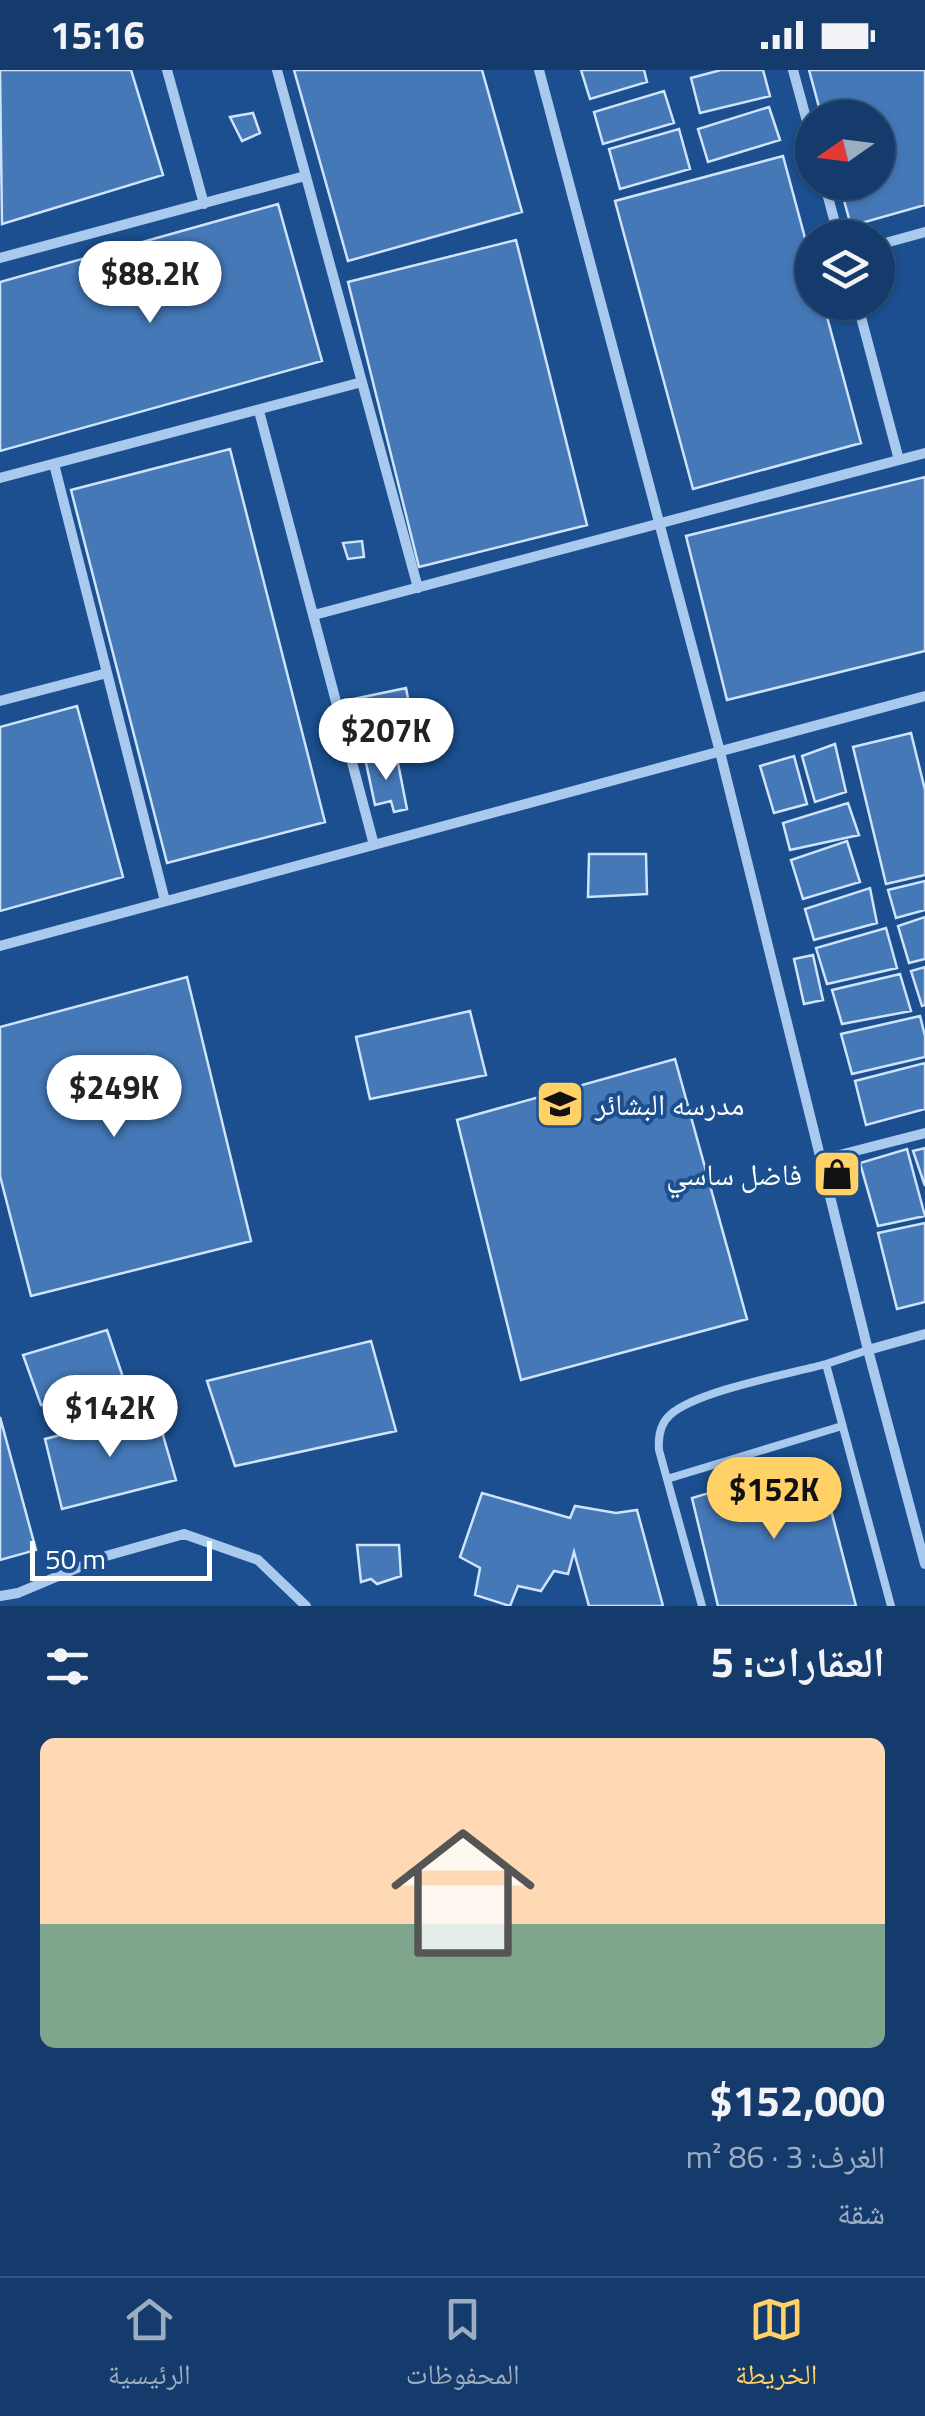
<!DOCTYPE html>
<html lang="ar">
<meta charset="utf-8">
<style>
:root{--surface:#143b6b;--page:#214673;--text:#f1f3f6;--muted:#9dadc1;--line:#33557e;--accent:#ffd166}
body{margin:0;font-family:"Titillium Web","Noto Naskh Arabic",sans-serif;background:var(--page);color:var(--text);direction:rtl;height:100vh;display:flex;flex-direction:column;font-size:38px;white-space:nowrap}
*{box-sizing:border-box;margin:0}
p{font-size:32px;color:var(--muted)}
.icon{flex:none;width:55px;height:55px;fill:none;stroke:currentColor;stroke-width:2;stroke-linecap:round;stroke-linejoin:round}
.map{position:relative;height:1536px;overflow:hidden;direction:ltr}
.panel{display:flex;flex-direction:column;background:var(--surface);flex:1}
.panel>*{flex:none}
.needle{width:65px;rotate:256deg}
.buttons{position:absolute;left:795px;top:30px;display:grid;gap:20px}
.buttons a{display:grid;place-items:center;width:100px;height:100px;border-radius:50%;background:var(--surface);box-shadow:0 2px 8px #0004,0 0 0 2px var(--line);font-size:50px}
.scale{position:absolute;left:30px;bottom:25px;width:182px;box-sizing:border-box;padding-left:10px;border:5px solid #fff;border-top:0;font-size:28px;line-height:35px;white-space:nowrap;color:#fff;-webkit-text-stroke:8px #1b4f8f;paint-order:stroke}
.price{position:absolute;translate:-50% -85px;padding:0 22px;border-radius:35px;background:#fff;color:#222;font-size:32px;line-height:65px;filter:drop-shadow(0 2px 5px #0008)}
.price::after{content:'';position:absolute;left:50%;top:60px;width:30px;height:22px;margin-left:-15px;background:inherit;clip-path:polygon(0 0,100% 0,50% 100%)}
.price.on{background:var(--accent);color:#111}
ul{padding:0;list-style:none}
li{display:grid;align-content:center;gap:20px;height:530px;padding:0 40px}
li span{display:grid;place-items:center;height:310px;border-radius:15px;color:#555}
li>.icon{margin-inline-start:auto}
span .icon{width:180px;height:180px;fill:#fffc;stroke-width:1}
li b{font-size:42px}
h2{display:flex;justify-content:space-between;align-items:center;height:120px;padding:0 40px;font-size:42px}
.status{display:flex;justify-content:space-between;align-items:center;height:70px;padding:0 50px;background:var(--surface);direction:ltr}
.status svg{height:28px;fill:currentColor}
.dock{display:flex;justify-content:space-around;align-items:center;height:140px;border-top:2px solid var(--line);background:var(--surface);font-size:28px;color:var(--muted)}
.dock a{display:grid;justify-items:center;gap:5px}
.dock .on{color:var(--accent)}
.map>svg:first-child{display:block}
</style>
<div class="status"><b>15:16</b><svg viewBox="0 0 49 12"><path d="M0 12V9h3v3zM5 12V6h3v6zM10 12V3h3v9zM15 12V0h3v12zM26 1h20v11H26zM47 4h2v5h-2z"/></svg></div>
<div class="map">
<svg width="925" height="1536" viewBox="0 0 925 1536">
<rect width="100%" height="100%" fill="#1b4f8f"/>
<path fill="#4478b7" stroke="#cfe3fa" stroke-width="2.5" d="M0,0H131L163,105L2,154Z
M294,0H482L522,142L348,191Z
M581,0H644L647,12L590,29Z
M721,0H763L770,26L700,43L691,8Z
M809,0H925V135L851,156L839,112H878V48H822Z
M664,21L674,53L603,74L594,42Z
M769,37L780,70L708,92L698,59Z
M253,43L260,63L242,71L230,47Z
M679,59L690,99L620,119L609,79Z
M783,86L812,194V232H823L861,373L693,419L615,131Z
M278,134L322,291L0,381V212Z
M516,170L587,455L419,497L348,212Z
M230,379L325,752L167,793L71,420Z
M925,407V581L727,630L686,466Z
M362,471L364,487L348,489L343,473Z
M406,618L411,644L354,660L344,631Z
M77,636L123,807L0,841V657Z
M911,663L925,720V805L886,814L853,677Z
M835,674L846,722L815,732L802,686Z
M372,686L383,693L397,688L407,739L394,742L391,731L375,735L365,688Z
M794,686L807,734L774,743L760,696Z
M848,733L859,765L790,780L783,753Z
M847,771L860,812L803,829L791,790Z
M589,784H646L647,824L588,827Z
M925,811V840L896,848L888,820Z
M870,818L877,853L814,870L805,839Z
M925,847V889L909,893L898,856Z
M886,858L897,898L827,914L816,878Z
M813,885L823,930L804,934L794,889Z
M925,897V935L922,936L911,901Z
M900,904L911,941L842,954L832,920Z
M187,907L251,1171L31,1226L0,1106V957Z
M470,941L486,1005L370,1029L356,967Z
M920,946L925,966V987L852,1004L841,964Z
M675,989L747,1249L521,1310L457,1050Z
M925,993V1039L866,1055L855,1011Z
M925,1078V1116L913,1081Z
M907,1079L925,1146L878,1156L860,1093Z
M925,1153V1232L897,1239L878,1163Z
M107,1260L126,1316L41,1335L23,1285Z
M371,1271L396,1361L235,1396L207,1311Z
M156,1341L176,1410L62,1439L45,1369Z
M0,1347L36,1480L0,1490Z
M818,1390L856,1536H718L692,1428Z
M482,1423L570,1448L575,1436L616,1443L637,1440L663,1536H589L574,1482L568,1504L554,1501L541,1521L518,1516L510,1536L475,1525L480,1498L460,1487Z
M357,1475H399L401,1506L377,1514L371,1509L361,1512Z"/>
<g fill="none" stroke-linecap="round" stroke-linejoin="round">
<path stroke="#a9c9ee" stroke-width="8" d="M868,1280L826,1294L891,1536
M667,1409L842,1356
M702,1536L659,1380C658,1367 660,1354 670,1345C696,1321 789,1304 826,1294"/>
<path stroke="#a9c9ee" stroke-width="10" d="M167,0L204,134
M277,0L418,518
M539,0L720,682L868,1280L925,1494
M793,0L812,70
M824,112L839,168
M878,175L925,162
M0,188L305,106
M857,232L899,390
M259,341L374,775
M54,394L165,831
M0,408L362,312
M314,545L925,383
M0,631L107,603
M0,876L925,626
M820,1090L925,1063
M868,1280L925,1264
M0,1526L18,1523L106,1486L184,1464L258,1490L306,1536"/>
</g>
<defs>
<g id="school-square" transform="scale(2.5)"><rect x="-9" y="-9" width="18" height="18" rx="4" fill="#ffd166" stroke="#1b4f8f"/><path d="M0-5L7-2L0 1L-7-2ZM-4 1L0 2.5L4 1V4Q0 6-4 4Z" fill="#111"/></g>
<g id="shop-square" transform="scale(2.5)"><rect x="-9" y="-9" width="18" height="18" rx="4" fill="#ffd166" stroke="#1b4f8f"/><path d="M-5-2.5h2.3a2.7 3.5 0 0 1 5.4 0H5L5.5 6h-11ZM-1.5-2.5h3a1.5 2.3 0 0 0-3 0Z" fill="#111"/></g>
</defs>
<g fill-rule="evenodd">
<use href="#school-square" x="560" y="1034"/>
<use href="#shop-square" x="837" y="1104"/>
</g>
<g text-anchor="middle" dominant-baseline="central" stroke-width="8" stroke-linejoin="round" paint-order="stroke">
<g font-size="30" fill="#fff" stroke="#1b4f8f" text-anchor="start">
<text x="595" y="1034">مدرسه البشائر</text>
<text x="802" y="1104" text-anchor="end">فاضل ساسي</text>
</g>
</g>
</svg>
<div class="buttons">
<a><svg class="needle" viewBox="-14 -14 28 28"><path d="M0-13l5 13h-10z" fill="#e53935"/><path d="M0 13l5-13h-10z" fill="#9dadc1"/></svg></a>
<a><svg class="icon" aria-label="layers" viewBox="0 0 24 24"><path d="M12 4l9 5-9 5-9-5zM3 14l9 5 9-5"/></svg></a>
</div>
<div class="scale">50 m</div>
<b class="price" style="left:150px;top:256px">$88.2K</b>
<b class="price" style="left:386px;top:713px">$207K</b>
<b class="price" style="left:114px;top:1070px">$249K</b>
<b class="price" style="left:110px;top:1390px">$142K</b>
<b class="price on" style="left:774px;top:1472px">$152K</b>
</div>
<section class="panel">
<h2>العقارات: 5<svg class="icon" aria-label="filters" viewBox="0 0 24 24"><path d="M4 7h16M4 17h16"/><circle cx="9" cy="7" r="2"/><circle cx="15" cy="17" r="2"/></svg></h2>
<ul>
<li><span style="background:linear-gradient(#ffd9b3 60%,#7fa58c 0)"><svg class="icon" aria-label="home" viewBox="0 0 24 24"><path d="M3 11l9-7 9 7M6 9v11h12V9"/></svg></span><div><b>$152,000</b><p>الغرف: 3 · 86 m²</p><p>شقة</p></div></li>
</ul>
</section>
<nav class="dock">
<a class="on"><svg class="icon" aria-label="map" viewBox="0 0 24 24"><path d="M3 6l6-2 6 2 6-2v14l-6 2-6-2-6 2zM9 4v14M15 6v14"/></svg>الخريطة</a>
<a><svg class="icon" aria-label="saved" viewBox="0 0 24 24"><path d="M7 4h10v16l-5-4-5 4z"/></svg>المحفوظات</a>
<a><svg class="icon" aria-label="home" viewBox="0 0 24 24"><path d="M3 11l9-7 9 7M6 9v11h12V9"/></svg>الرئيسية</a>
</nav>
